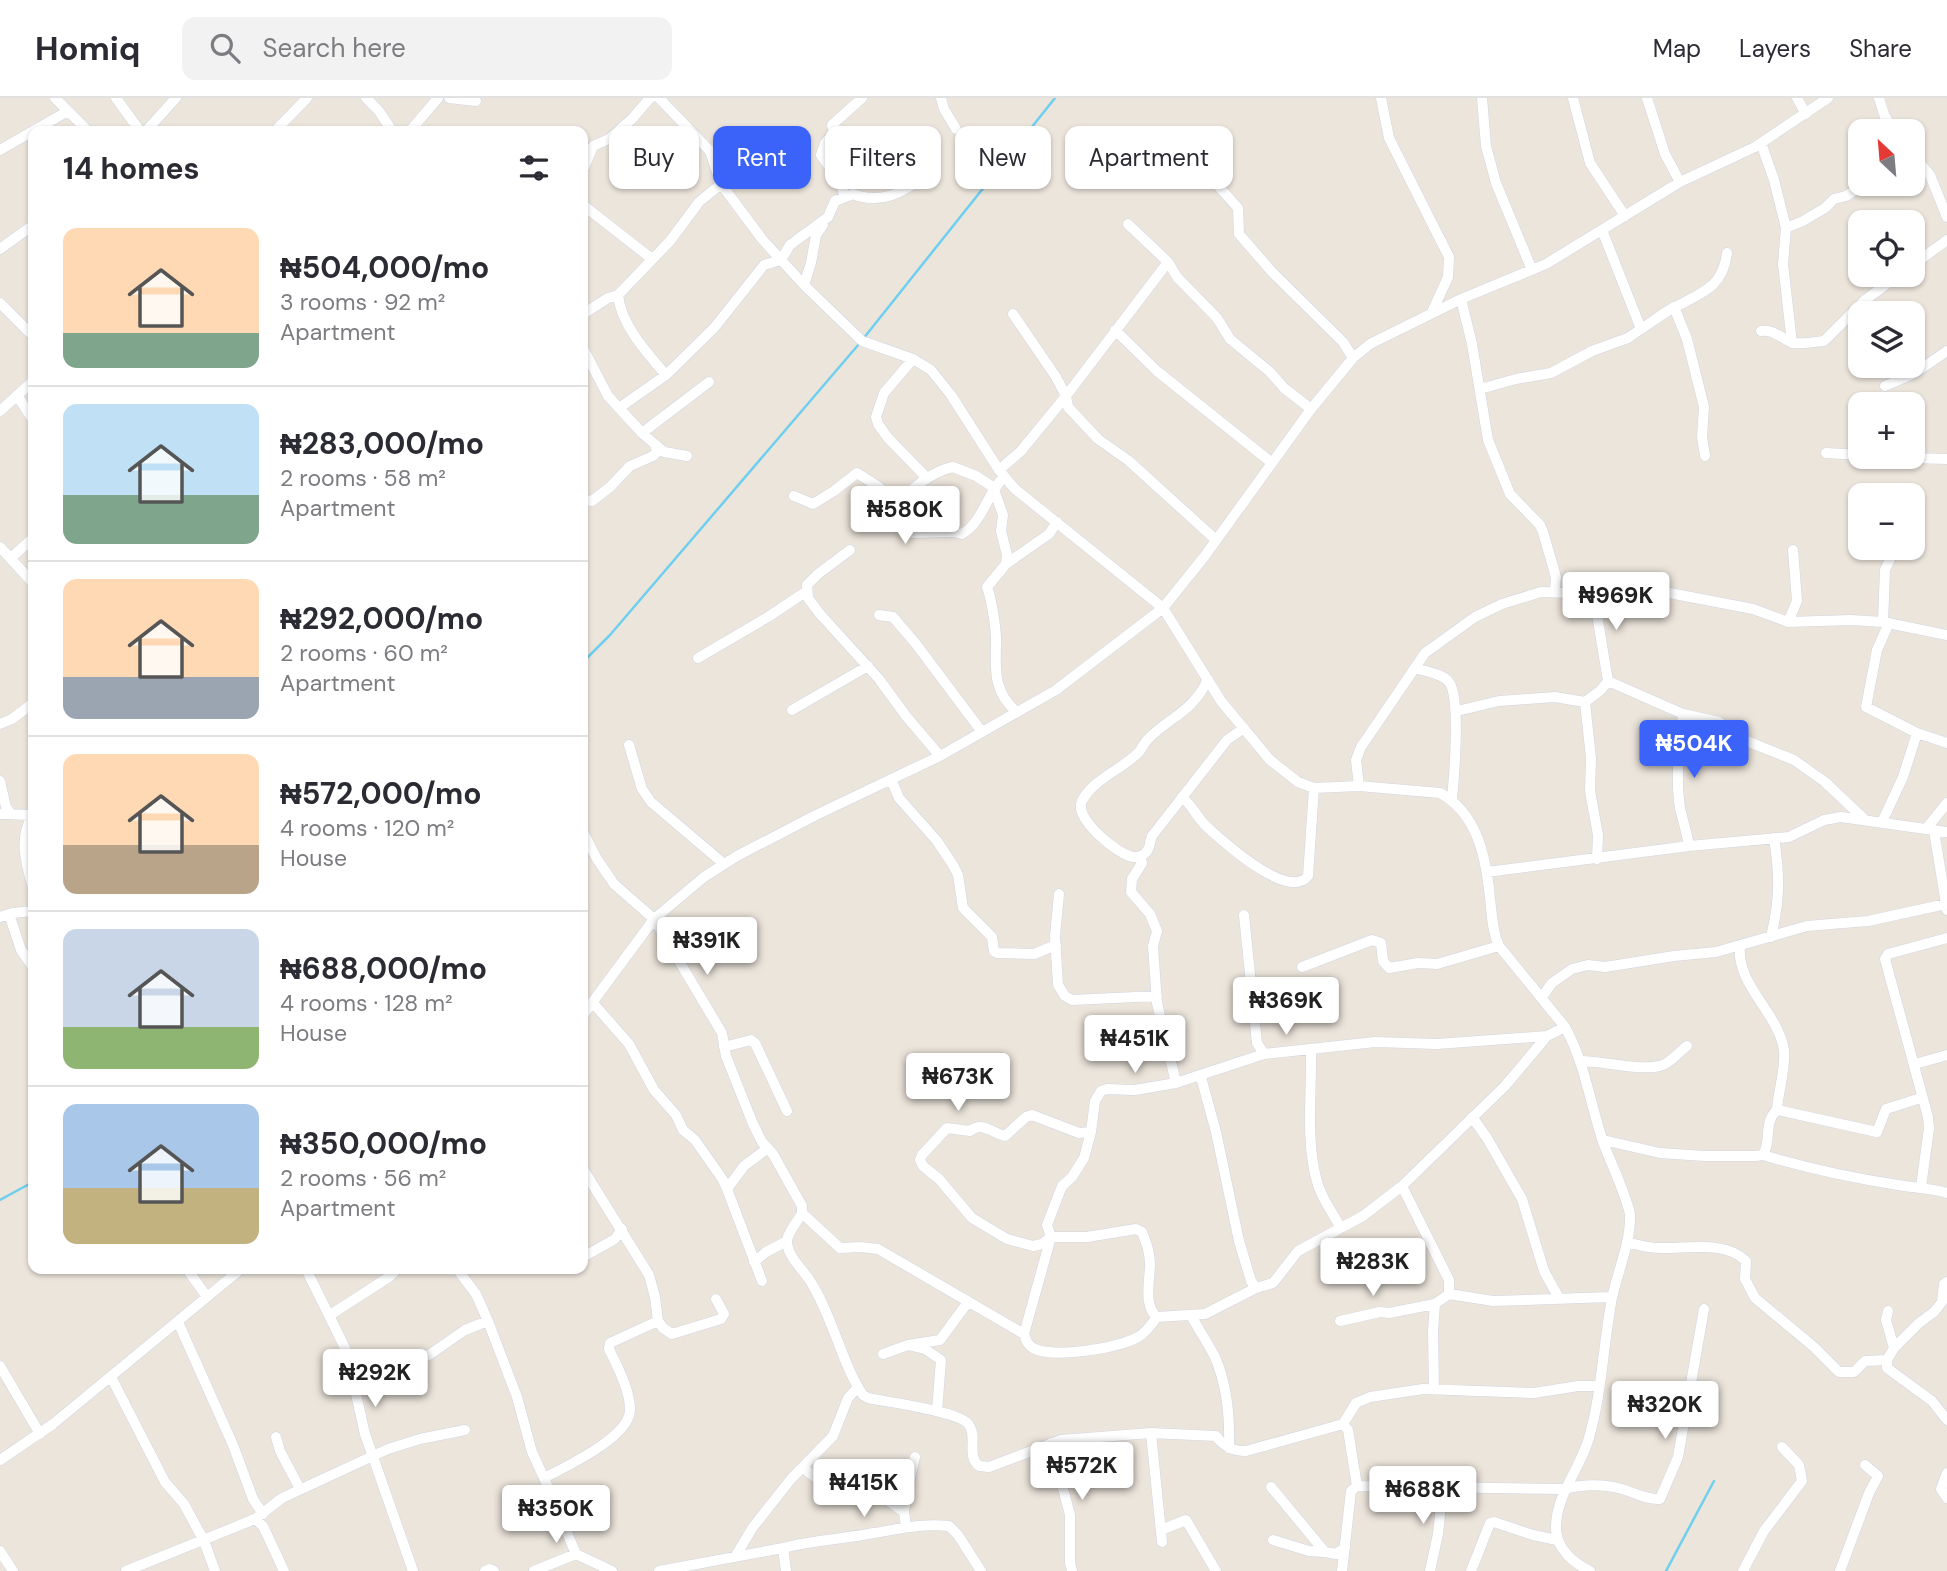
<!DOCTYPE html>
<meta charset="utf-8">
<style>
:root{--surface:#fff;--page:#f2f2f3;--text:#2b2b33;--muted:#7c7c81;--line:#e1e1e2;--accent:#3c63f9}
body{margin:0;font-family:"DM Sans",sans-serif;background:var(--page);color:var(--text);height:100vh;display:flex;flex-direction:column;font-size:26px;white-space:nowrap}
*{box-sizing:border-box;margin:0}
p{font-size:23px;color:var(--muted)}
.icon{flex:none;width:38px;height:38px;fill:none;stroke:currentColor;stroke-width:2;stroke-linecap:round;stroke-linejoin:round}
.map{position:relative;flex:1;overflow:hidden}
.panel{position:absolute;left:28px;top:28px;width:560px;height:1148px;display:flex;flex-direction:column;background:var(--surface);border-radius:14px;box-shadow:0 2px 5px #0004}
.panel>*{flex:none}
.guide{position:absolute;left:609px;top:28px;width:665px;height:63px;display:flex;gap:14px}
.needle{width:46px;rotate:334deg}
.buttons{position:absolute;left:1848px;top:21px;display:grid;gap:14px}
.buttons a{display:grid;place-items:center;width:77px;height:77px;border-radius:14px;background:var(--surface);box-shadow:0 2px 5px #0004;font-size:35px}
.price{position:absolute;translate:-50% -60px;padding:0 16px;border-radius:7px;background:#fff;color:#222;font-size:23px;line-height:46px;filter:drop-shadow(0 2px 4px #0008)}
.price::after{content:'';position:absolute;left:50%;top:42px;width:21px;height:16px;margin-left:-10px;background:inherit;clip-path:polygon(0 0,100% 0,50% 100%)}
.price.selected{background:var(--accent);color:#fff}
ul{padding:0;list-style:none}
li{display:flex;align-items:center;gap:21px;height:175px;padding:0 35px}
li+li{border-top:2px solid var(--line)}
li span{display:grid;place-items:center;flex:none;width:196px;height:140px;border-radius:14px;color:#555}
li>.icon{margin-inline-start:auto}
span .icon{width:84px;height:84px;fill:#fffc;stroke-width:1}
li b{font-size:30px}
h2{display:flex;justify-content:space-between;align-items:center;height:84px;padding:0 35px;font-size:30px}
.tag{padding:0 24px;border-radius:14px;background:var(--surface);box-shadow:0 2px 5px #0004;font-size:24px;line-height:63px}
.tag.selected{background:var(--accent);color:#fff}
header{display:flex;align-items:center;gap:42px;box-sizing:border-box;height:98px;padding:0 35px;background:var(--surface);border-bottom:2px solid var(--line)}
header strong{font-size:33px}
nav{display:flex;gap:38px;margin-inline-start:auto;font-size:24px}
.search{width:490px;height:63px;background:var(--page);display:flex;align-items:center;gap:18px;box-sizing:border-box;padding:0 24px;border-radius:14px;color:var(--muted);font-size:26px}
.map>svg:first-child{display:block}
</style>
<header>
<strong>Homiq</strong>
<div class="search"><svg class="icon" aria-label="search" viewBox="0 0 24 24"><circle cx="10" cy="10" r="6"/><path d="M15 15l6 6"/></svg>Search here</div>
<nav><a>Map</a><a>Layers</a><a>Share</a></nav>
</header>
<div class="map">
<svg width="1947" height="1473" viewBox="0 0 1947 1473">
<rect width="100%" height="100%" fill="#ece5dc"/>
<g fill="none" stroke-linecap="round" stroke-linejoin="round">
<path stroke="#6fcfee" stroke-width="2.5" d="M863,241L1055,0
M583,564L610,537L859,246
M0,1102L33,1084
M1666,1473L1714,1383"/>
<g stroke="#d1d5e3" stroke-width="11">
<path id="minor" d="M55,0L88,33
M116,0L140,33
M366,0L379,13L392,33
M449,0L476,3
M659,0L710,53L721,86L762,141L804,187L862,243L913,261L931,272L951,297L999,372L1015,391L1163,510L1221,603L1270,662L1298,684L1314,690L1359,688L1440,695C1478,716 1486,760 1490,800C1492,816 1492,833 1499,848L1565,929C1585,965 1590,1005 1603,1044C1612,1068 1624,1091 1630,1116C1631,1144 1618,1172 1612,1200C1603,1247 1602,1297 1588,1343C1579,1372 1556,1398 1556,1429C1555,1449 1573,1465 1590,1473
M941,0L944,11L956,31
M1381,0L1389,40L1449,159L1448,179L1432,214
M1482,0L1486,48L1496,85L1532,172
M1573,0L1590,65L1625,118
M1647,0L1665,56L1680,84
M1797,0L1806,16
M1879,0L1885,19L1895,33
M146,33L176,0
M275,33L307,0
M410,33L438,0
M1761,45L1774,82L1786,130L1783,166L1792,245
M0,52L68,13
M1913,57L1930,77L1947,119
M1194,61L1238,110L1239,136L1272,174L1343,244L1353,260
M583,72L593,48L609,41L632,21L650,0
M845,99L840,84L821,57L825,45L834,35L832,27L862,0
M583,107L652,161
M1128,126L1168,164L1177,179L1217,220L1230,241L1270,274L1284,290L1311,311
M1786,130L1803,123L1825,110L1834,101L1846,98L1865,86
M0,151L29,130
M1913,167L1947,142
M804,187L811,165L816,137L823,127
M1461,201L1472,246L1488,342L1510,396L1540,427L1543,434L1556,479L1555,493
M0,205L33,238
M1674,209L1687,241L1704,309L1702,339L1705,358
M583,216L608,200L618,197
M1013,216L1056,279L1066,298L1068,309L1098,341L1129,363L1216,442
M1641,231C1652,224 1662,216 1673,210C1701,195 1723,190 1727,155
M1115,232L1157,273L1272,365
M1761,233C1775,231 1782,242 1794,245C1803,246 1815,244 1824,243L1865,202L1899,177
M583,250L608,298L642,335L664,354L687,358
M913,261L884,295L876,319L878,326L888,340L927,380
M666,277C647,255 621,227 618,197L670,143L699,104L721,86
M1885,288L1915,275L1947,253
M1480,291L1516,281L1551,275L1592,253L1628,240L1641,231L1602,132
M17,297L33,322
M619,310L666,277L714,230L764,167L781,162L790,147L828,119L835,103L853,96C883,108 905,92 930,76
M0,313L33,283
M642,335L709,284
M1826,355L1860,357
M1878,359L1947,361
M999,372L1021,353L1066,298L1168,164
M1004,379C987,395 983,424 962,436L954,434L912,435L901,425L896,416C896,398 935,372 953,369L976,378L993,389L1003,417L1001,433L1007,457L1006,466L1049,436L1057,424
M794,398L813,406L834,393L857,375L879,389L897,407
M583,402L592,403L610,389L630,368L653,358L657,354L655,346
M0,449L33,485
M850,452L818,476L807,487L808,500L820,516L879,581L906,618L940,658
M12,459L33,440
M1006,466L987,489C992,502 997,535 996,549C995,575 995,596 1017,614
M879,517L893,519L916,546L982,634
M1788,524L1797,503L1793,452
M1883,524L1885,472L1895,450
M1889,525L1877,552L1866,609L1917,635L1947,645
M698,560L768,519L807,493
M1415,570C1424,573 1443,576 1449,584C1461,599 1454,680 1452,701
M1208,581C1193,614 1171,618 1148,641C1144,645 1142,650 1139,654C1123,671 1093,681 1082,703C1073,720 1118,757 1133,759C1137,760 1145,757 1147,753C1150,750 1150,742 1152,738L1227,642L1244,630
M1608,583L1683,616L1719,624L1744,642L1794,662L1825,684L1863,720
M1585,604L1591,660L1590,693L1598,737L1597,761
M1585,604L1601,592L1608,583L1597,517L1586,498
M792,612L868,568
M1457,613L1499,603L1555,599L1585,604
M1683,616C1680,647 1675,679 1680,710C1683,723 1687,735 1689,748
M0,626L12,621L33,605
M629,647L642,691L651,704L724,766
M891,681L899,700L937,743L953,767L958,777L963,810L992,839L994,853L997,855L1034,856L1056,847
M0,683L6,709L11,716
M1359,688L1356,662L1361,649L1425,555L1475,519L1502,506L1541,494L1569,495L1586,498L1604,489L1633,488L1753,511L1788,524L1851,522L1883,524L1947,537
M1182,699C1193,708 1197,720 1207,729C1224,744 1288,803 1308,778L1314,690
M0,716L33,717
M33,717C18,740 26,765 33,790
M1882,724L1903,679L1917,635
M1926,731L1947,705
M1934,733L1947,812
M583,734L597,761L614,786L654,821L722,935L726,958L753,1026L762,1044L773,1056L802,1108V1115L840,1150L861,1149L878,1151L1024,1236
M1140,758L1142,765L1132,781L1131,794L1150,816L1157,833L1153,848L1157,905L1176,985
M1487,774L1689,748L1789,739L1824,722L1841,719L1947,734
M1059,796L1055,838L1058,887L1065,898L1072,902L1157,898
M9,816L21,852L33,869
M1244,817L1257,945L1264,956
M0,819L13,815L33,813
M1771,839C1780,801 1780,779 1774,740
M1740,848C1736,887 1778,914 1784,952C1786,971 1778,993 1777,1012
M1302,869L1372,842L1381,845L1383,863L1389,870L1418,865L1437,866L1499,848
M1542,899L1552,885L1572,871L1588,867L1605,869L1674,858L1716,854L1807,828L1868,823L1946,806
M593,905L629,946L654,992L676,1017L683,1032L695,1042L723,1082L727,1091L744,1068L768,1050
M583,917L654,821L704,779L737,758L814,718L940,658L1056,592L1163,510L1204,459L1311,311L1353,260L1370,246L1461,201L1546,166L1680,84L1755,49L1828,0
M724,949L751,942L755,945L787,1013
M1311,952C1312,995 1305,1045 1318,1087C1323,1102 1333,1116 1341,1130
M1581,963C1604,963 1647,975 1665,966C1673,962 1680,953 1687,948
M1915,966L1947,957
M1201,979L1216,1034L1239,1143L1251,1183L1256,1190
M1472,1019L1487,1040L1522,1101L1544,1173L1559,1200
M1091,1034L1079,1035L1032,1017L1026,1019L1005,1038C992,1035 983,1023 970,1033L947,1030L922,1057L920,1062L923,1068L939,1081L972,1120L1007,1141L1033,1148L1042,1146L1051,1139L1024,1236C1026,1242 1027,1246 1033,1250C1053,1261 1118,1250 1138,1239C1147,1234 1151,1226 1157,1219
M1603,1042L1660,1055L1705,1058H1755L1763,1057C1772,1043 1763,1024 1777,1012L1877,1034L1886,1011L1921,1000
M1763,1057C1806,1070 1853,1080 1898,1087C1915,1090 1931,1090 1947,1095
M583,1071L649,1177L655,1199L658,1223L663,1230L672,1236L721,1221L724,1216L716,1201
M1402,1088L1449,1182V1196
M1921,1089L1929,1030L1928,1019L1885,861L1888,856L1947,840
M727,1091L762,1183
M802,1115C798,1123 787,1135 787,1144C788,1160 805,1173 812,1186C833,1220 842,1266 863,1297L868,1300C887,1304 960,1313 969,1327C978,1340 966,1357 979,1368L989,1369L1061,1342L1151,1335L1216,1338C1224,1349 1233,1353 1246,1353L1343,1326L1348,1332L1357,1388
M1627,1144C1637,1147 1648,1150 1660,1150C1686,1151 1725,1142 1746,1163L1745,1181L1755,1200L1814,1249L1839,1274H1854L1865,1263L1887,1262L1894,1250L1919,1225L1934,1214L1942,1204L1944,1186L1947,1184
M583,1159L615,1141L622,1131
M754,1164L766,1154L787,1143
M187,1171L207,1199
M306,1171L346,1252L365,1336L413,1473
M457,1171L476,1196L488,1223L517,1299L532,1354L544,1380C565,1369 630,1339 630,1312C630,1292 618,1270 609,1251L610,1245L658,1223
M1888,1213L1886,1222L1894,1250
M330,1217L389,1179L397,1171
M1191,1217C1198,1231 1208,1245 1215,1259C1227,1287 1230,1320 1229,1350
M1157,1219C1143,1208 1150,1182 1150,1166C1150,1154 1146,1144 1142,1134L1136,1131L1087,1139H1051L1047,1127L1062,1088L1072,1079L1084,1060L1091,1034L1095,1003L1101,993L1107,991L1135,992L1176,985L1264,956L1375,944L1437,946L1547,938L1565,929
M1157,1219L1205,1216L1256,1190L1273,1185L1298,1153L1363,1118L1402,1088L1505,988L1547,938
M1340,1223L1380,1214L1389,1215L1435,1206L1449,1196L1493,1203L1612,1199
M178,1224L233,1347L253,1401L263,1416
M883,1256L908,1247
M1887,1262V1270L1932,1303L1947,1322
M0,1268L40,1336
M351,1269L390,1259L429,1257L465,1232L488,1223
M111,1279L165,1384L184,1406L204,1443L215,1473
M1434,1291L1433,1233L1435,1206
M937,1313L941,1262L925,1251L908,1247L940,1242L968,1204
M1343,1326L1356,1305L1370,1299L1423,1291L1534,1295L1578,1288H1598
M1151,1335L1162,1444
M276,1339L280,1353L300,1391
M1051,1345L1070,1417V1465L1072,1473
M0,1362L53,1326L241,1171
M803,1369C827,1394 852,1387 880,1399C889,1403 897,1409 904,1414L906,1429
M1947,1375L1941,1391L1947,1400
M544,1380L576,1456L612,1473
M1357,1388L1565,1391C1582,1386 1605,1386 1622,1391C1635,1395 1647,1402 1660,1401L1678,1359L1704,1211
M1271,1389L1325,1454L1336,1456L1345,1450
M904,1414L906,1397L915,1359
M255,1421L263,1428L284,1473
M1161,1432L1186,1422L1216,1473
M1273,1442L1309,1453L1325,1454
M783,1450L786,1473
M0,1453L13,1473
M735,1459L753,1429L791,1381L833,1338L848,1300L858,1289
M126,1473L255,1421L282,1400L388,1351L420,1341L465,1332
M485,1473L490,1471L494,1473
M534,1473L576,1456
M659,1473L783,1450C813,1442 843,1441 874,1435C899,1431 923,1425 949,1428L958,1437L981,1473
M1342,1473L1351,1393L1357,1388
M1430,1473L1438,1436L1443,1388
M1471,1473L1490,1425L1494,1424L1533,1437L1557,1442
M1743,1473L1764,1433L1802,1383L1799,1367L1782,1349
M1840,1473L1869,1395L1878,1378L1865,1367"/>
</g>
<use href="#minor" stroke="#fff" stroke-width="10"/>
</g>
</svg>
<div class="buttons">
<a><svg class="needle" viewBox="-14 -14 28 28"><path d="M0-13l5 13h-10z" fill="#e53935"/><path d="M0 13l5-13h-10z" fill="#7c7c81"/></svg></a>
<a><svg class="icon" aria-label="locate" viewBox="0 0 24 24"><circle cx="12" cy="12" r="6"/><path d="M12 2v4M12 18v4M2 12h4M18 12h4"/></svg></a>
<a><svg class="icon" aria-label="layers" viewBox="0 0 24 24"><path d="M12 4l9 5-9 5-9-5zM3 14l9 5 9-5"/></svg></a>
<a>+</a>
<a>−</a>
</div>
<b class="price" style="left:905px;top:448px">₦580K</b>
<b class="price" style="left:1616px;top:534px">₦969K</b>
<b class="price selected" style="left:1694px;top:682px">₦504K</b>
<b class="price" style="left:707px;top:879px">₦391K</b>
<b class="price" style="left:1286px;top:939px">₦369K</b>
<b class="price" style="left:1135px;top:977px">₦451K</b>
<b class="price" style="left:958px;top:1015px">₦673K</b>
<b class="price" style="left:1373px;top:1200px">₦283K</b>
<b class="price" style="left:375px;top:1311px">₦292K</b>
<b class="price" style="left:1665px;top:1343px">₦320K</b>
<b class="price" style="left:1082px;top:1404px">₦572K</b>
<b class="price" style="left:864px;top:1421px">₦415K</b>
<b class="price" style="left:1423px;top:1428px">₦688K</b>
<b class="price" style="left:556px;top:1447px">₦350K</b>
<div class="guide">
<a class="tag">Buy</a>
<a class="tag selected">Rent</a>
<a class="tag">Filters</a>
<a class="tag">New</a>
<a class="tag">Apartment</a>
</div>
<section class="panel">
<h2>14 homes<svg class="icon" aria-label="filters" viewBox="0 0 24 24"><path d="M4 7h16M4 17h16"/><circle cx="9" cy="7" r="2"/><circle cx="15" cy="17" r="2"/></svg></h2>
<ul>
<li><span style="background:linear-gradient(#ffd9b3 75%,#7fa58c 0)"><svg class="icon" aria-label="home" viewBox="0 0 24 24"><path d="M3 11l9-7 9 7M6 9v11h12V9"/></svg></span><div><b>₦504,000/mo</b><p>3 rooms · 92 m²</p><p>Apartment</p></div></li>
<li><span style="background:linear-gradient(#bfe0f5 65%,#7fa58c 0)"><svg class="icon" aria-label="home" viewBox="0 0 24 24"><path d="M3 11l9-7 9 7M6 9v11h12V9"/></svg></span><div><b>₦283,000/mo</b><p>2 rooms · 58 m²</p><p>Apartment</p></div></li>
<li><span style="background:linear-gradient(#ffd9b3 70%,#9aa5b1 0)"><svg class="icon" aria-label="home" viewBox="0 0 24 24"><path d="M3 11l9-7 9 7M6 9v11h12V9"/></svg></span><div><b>₦292,000/mo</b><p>2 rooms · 60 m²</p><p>Apartment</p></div></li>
<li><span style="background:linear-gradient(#ffd9b3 65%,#b9a48a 0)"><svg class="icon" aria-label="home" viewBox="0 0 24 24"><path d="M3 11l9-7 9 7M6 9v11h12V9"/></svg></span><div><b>₦572,000/mo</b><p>4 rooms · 120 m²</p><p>House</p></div></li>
<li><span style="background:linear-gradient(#c9d6e8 70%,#8fb573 0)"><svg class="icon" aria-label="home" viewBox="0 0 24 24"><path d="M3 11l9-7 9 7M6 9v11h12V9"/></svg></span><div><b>₦688,000/mo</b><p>4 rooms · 128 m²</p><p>House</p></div></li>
<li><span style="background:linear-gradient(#a9c7e8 60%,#c2b280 0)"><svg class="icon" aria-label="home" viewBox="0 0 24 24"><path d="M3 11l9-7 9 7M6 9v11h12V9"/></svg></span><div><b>₦350,000/mo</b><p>2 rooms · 56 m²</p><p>Apartment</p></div></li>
</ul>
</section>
</div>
